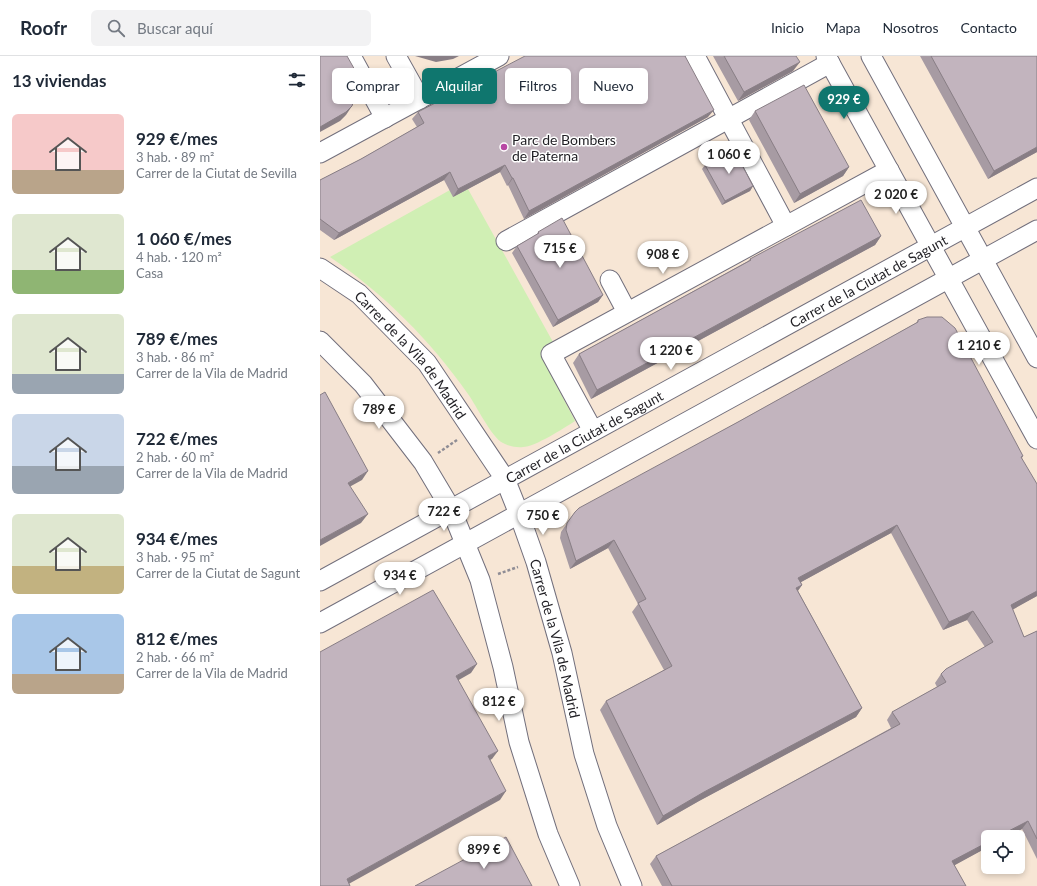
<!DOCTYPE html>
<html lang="es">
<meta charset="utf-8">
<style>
:root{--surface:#fff;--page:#f2f2f3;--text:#1f2937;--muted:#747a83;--line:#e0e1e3;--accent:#0f766e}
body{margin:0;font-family:Lato,sans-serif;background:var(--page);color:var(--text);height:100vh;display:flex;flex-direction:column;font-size:15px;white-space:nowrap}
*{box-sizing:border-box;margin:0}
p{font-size:13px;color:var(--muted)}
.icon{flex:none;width:22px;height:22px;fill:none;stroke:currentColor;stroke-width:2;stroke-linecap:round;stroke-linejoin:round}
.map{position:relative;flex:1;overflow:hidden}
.details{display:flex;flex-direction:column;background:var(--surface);width:320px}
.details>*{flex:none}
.banner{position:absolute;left:12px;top:12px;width:380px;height:36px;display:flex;gap:8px}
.buttons{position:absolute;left:661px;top:774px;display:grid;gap:8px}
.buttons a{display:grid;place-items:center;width:44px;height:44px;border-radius:6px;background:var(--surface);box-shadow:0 2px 6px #0003;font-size:20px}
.price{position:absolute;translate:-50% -34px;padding:0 9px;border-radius:14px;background:#fff;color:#222;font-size:13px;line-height:26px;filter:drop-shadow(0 1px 2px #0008)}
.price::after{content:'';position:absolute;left:50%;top:24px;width:12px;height:9px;margin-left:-6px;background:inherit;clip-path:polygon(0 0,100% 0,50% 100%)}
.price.current{background:var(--accent);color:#fff}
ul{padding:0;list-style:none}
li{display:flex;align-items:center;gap:12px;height:100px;padding:0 12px}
li span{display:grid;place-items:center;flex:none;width:112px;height:80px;border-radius:6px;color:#555}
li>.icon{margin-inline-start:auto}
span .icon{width:48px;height:48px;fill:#fffc;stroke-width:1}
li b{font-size:17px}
h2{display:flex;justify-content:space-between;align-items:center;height:48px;padding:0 12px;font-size:17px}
.pill{padding:0 14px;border-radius:6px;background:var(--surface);box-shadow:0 2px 6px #0003;font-size:14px;line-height:36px}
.pill.current{background:var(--accent);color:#fff}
header{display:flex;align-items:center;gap:24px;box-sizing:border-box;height:56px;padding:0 20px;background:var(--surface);border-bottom:1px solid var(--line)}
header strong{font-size:19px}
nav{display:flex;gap:22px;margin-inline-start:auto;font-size:14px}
.search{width:280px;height:36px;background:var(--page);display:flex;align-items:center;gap:10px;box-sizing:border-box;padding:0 14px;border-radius:6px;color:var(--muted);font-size:15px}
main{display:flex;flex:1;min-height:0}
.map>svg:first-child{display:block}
</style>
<header>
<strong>Roofr</strong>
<div class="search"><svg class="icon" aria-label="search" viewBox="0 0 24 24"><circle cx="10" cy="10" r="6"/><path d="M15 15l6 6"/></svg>Buscar aquí</div>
<nav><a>Inicio</a><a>Mapa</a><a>Nosotros</a><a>Contacto</a></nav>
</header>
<main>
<section class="details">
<h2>13 viviendas<svg class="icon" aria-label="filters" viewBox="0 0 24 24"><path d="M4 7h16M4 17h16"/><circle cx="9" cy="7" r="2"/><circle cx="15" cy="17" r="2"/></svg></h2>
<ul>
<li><span style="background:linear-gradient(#f6c9c9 70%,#b9a48a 0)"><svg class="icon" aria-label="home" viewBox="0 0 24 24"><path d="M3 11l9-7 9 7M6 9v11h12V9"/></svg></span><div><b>929 €/mes</b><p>3 hab. · 89 m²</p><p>Carrer de la Ciutat de Sevilla</p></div></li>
<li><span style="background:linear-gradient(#dfe7d0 70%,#8fb573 0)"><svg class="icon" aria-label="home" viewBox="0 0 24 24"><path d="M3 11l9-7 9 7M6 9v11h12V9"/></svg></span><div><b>1 060 €/mes</b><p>4 hab. · 120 m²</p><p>Casa</p></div></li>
<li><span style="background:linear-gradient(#dfe7d0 75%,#9aa5b1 0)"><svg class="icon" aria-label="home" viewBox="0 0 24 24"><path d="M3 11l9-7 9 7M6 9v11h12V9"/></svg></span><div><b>789 €/mes</b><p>3 hab. · 86 m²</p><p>Carrer de la Vila de Madrid</p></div></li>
<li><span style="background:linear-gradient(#c9d6e8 65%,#9aa5b1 0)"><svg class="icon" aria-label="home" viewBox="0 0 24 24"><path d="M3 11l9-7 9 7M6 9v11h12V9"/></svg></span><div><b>722 €/mes</b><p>2 hab. · 60 m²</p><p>Carrer de la Vila de Madrid</p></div></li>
<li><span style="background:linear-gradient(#dfe7d0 65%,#c2b280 0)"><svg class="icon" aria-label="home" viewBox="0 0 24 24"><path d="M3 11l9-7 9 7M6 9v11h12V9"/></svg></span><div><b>934 €/mes</b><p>3 hab. · 95 m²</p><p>Carrer de la Ciutat de Sagunt</p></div></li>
<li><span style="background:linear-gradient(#a9c7e8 75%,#b9a48a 0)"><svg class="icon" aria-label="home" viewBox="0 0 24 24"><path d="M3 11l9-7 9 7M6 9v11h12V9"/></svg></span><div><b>812 €/mes</b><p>2 hab. · 66 m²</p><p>Carrer de la Vila de Madrid</p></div></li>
</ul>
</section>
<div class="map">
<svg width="717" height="830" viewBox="0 0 717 830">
<rect width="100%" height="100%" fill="#f4f2fd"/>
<path fill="#f7e6d5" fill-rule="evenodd" d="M0,0H717V830H0ZM668,781H698V811H668Z"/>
<path fill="#d0efb4" d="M148,133L233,286L225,291L222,301L255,365C244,372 215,391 203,391C197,392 188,390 183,387C172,382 156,349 148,338C110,284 64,238 10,201L130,134Z"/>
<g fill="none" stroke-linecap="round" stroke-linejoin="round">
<g stroke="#726f7c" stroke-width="21">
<g id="minor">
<path d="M31,0L65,62"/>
<path d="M76,0L100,43"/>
<path d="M375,0L466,170"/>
<path d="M506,0L717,383"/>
<path d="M551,0L717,302"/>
<path d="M0,97L179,0"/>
<path d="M186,185L510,7"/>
<path id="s1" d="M0,212L39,238L107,307L185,423L199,458L216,506L242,597L264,698L287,770L312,830"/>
<path d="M290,224L307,256"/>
<path d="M0,285L43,328L103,406L131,453L160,524L183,611L199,686L228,778L250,830"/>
<path d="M273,375L231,298L569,114"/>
<path id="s2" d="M0,525L717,132"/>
<path d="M0,567L717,174"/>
</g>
</g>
<path stroke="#8f8d95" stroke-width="2.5" stroke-dasharray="3 2" stroke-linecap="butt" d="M118,397L137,384
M178,518L198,511"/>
<use href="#minor" stroke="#fff" stroke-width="19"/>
</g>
<path fill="#a79ba3" d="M393,0H476L473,15L418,45Z
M600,0H717V96L668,123Z
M435,55L529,111L523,120L474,147L429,64Z
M98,56L388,61L204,163L188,129L187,130L180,116L133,141L124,124L14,184L0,174V124L41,103L97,71L92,63Z
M385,109L433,130L430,135L402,149L382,113Z
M218,176L283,239L278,246L233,271L192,197L197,190L216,180Z
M561,180L555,189L271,343L253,307L259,298L428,205L430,203Z
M598,264L703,400L702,402L717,540L692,553L704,581L717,575V803L702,773L634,809L646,830H342L330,808L336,800L571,672L567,664L572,656L617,631L615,627L621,618L665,591L647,564L623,574L571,477L481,526L482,529L478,535L542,652L536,661L379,745L337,769L280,654L286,645L344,614L312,556L318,548L288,492L250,513L240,482L241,476L255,456L418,366L596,267Z"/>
<path fill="#887e85" d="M95,0H139L133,3L116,6Z
M480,6L473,15L418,45L424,36Z
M32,50L26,59L20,65L0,76V71Z
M394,54L388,61L204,163L209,155Z
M717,91V96L668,123L674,115Z
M185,109L180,116L133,141L138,133Z
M529,111L523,120L474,147L480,138Z
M130,116L124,124L14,184L19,177Z
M192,122H193L188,129L187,130Z
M433,130L430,135L402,149L405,145Z
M561,180L555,189L271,343L277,334Z
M283,239L278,246L233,271L238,264Z
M48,415L42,424L22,435L28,427Z
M48,458L41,467L0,490V484Z
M577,469L571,477L472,531L478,522Z
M294,484L288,492L250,513L256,505Z
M482,529L476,537V532Z
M717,535V540L685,558L691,549Z
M653,555L647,564L623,574L629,566Z
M157,608L151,617L130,629L136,620Z
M542,652L536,661L379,745L337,769L343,760L384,736Z
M178,695L172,703L162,708L168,700Z
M186,735L180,744L25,830L27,823Z
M708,765L702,773L687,781H677Z
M668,786V791L626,814L632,805Z"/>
<path fill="#c2b4be" stroke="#887e85" d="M0,0H27L36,16L38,31L32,50L26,56L0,71Z
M205,0H365L394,54L209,155L193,122H192L185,109L138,133L130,116L19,177L0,163V124L41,103L104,67L98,56Z
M404,0H476L480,6L424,36Z
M611,0H717V91L674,115Z
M484,29L529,111L480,138L435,55Z
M413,92L433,130L405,145L385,109Z
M541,144L561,180L277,334L259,298L431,204L430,203Z
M242,162L283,239L238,264L197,190L219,177L218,176Z
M607,261H622L635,272L703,400L701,401L717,428V535L691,549L704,581L717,575V783L708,765L677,781H668V786L632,805L646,830H352L336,800L580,668L572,656L626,626L621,618L626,613L673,586L653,555L629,566L577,469L478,522L482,529L476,532L542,652L384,736L343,760L286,645L352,610L318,547L326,543L294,484L256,505L246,474L247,467L255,456L259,452L418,366L598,266V264Z
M5,336L48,415L28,427L48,458L0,484V339Z
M113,534L157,608L136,620L178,695L168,700L186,735L27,823L30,830H0V596Z
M186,781L212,830H95Z"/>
<circle fill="#b847a4" stroke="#fff" stroke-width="1.5" cx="184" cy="91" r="4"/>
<g text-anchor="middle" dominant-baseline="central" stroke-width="3" stroke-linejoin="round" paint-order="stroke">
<g font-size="14" fill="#201f24" stroke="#fff" text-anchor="start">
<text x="192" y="83">Parc de Bombers<tspan x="192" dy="16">de Paterna</tspan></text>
</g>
<g font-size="14" fill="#201f24" stroke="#fff">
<text stroke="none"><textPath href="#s2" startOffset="625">Carrer de la Ciutat de Sagunt</textPath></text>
<text stroke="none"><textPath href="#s1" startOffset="127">Carrer de la Vila de Madrid</textPath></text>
<text stroke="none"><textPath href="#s2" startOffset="301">Carrer de la Ciutat de Sagunt</textPath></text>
<text stroke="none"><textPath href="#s1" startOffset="451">Carrer de la Vila de Madrid</textPath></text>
</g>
</g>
</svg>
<div class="buttons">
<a><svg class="icon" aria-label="locate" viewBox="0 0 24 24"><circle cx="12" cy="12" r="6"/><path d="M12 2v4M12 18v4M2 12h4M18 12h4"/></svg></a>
</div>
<b class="price current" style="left:524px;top:64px">929 €</b>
<b class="price" style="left:409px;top:119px">1 060 €</b>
<b class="price" style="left:576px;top:159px">2 020 €</b>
<b class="price" style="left:240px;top:213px">715 €</b>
<b class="price" style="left:343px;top:219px">908 €</b>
<b class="price" style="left:659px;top:310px">1 210 €</b>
<b class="price" style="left:351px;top:315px">1 220 €</b>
<b class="price" style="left:59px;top:374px">789 €</b>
<b class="price" style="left:124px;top:476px">722 €</b>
<b class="price" style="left:223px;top:480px">750 €</b>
<b class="price" style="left:80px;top:540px">934 €</b>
<b class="price" style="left:179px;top:666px">812 €</b>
<b class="price" style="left:164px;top:814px">899 €</b>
<div class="banner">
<a class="pill">Comprar</a>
<a class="pill current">Alquilar</a>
<a class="pill">Filtros</a>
<a class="pill">Nuevo</a>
</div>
</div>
</main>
